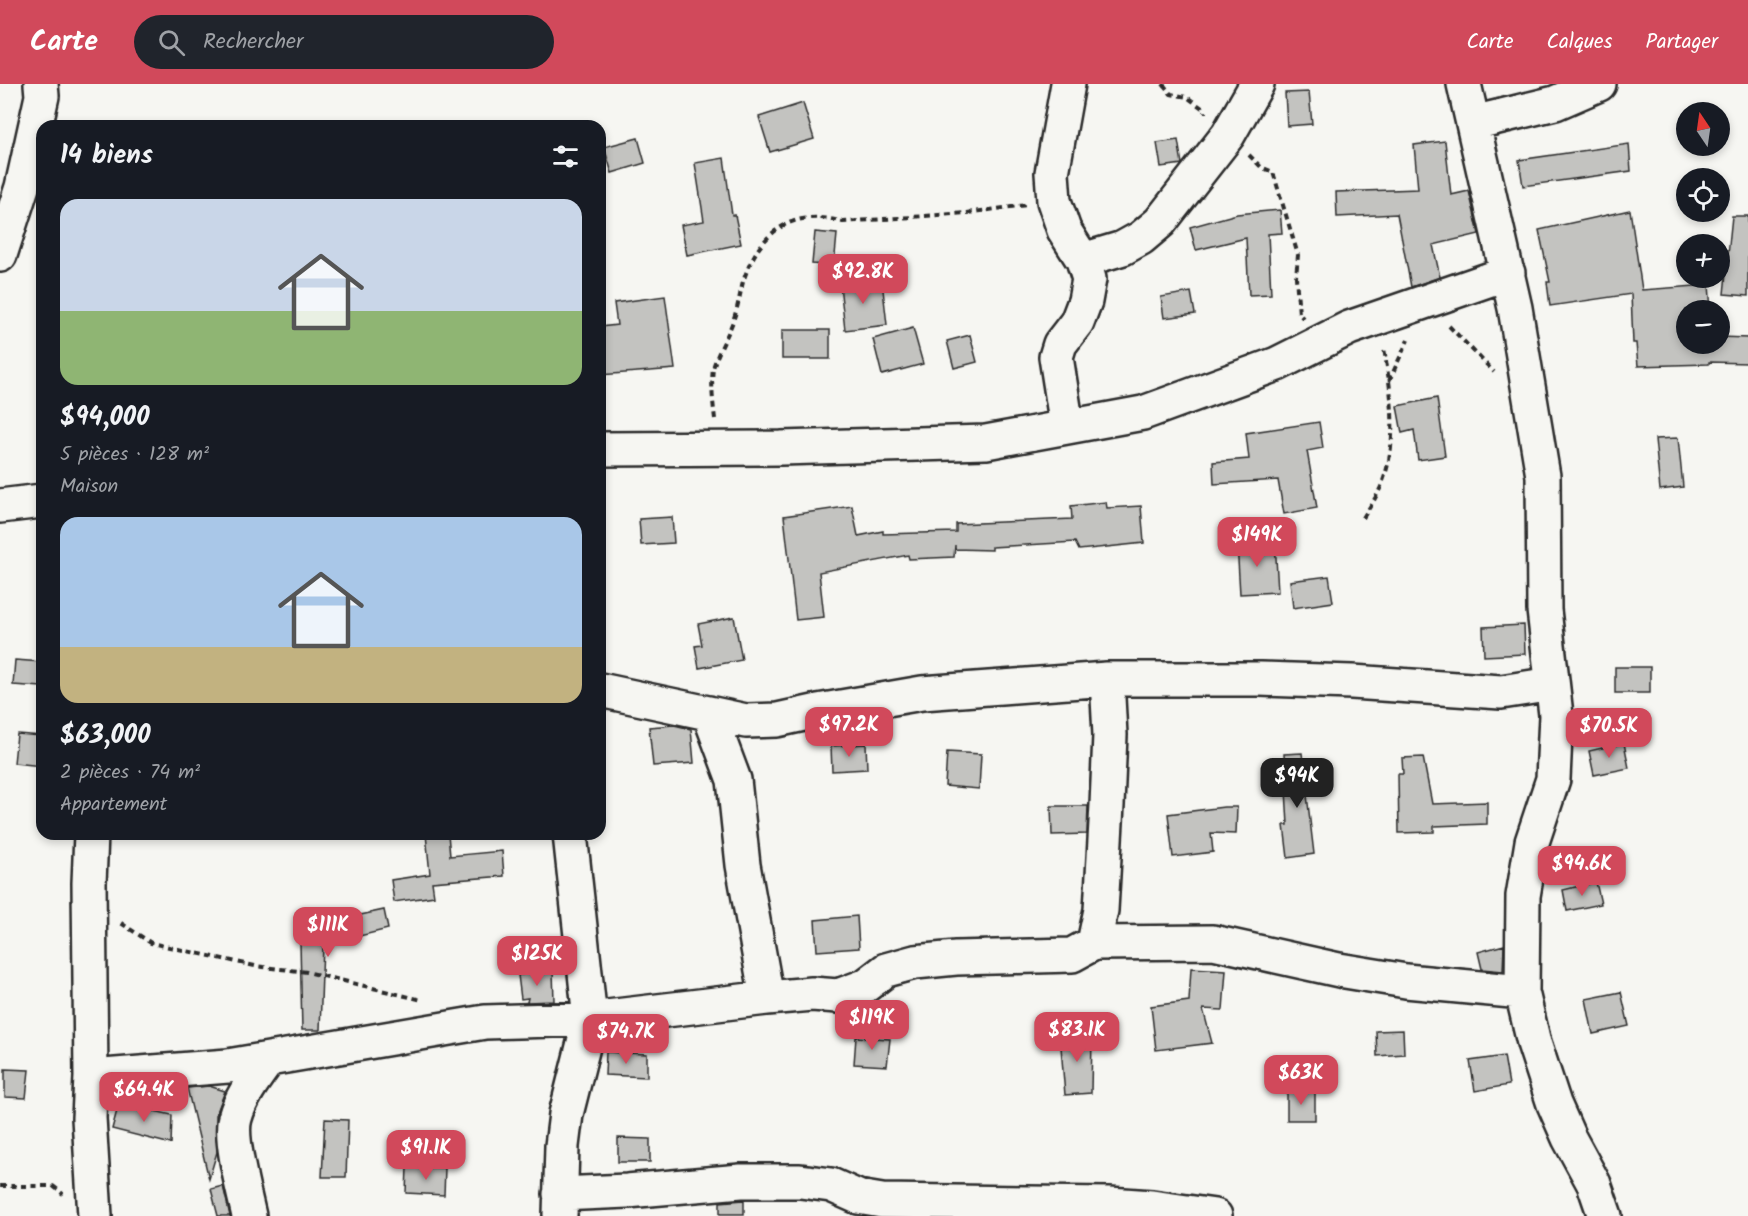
<!DOCTYPE html>
<html lang="fr">
<meta charset="utf-8">
<style>
:root{--surface:#171b24;--page:#20242c;--text:#f1f3f6;--muted:#9ea1a6;--accent:#d1495b}
body{margin:0;font-family:Kalam,sans-serif;background:var(--page);color:var(--text);height:100vh;display:flex;flex-direction:column;font-size:22px;white-space:nowrap}
*{box-sizing:border-box;margin:0}
p{font-size:20px;color:var(--muted)}
.icon{flex:none;width:33px;height:33px;fill:none;stroke:currentColor;stroke-width:2;stroke-linecap:round;stroke-linejoin:round}
.map{position:relative;flex:1;overflow:hidden}
.sheet{position:absolute;left:36px;top:36px;width:570px;height:720px;display:flex;flex-direction:column;background:var(--surface);border-radius:18px;box-shadow:0 3px 9px #0003}
.sheet>*{flex:none}
.needle{width:39px;rotate:347deg}
.fabs{position:absolute;left:1676px;top:18px;display:grid;gap:12px}
.fabs a{display:grid;place-items:center;width:54px;height:54px;border-radius:50%;background:var(--surface);box-shadow:0 3px 9px #0003;font-size:30px}
.price{position:absolute;translate:-50% -51px;padding:0 14px;border-radius:12px;background:var(--accent);color:#fff;font-size:20px;line-height:39px;filter:drop-shadow(0 2px 3px #0008)}
.price::after{content:'';position:absolute;left:50%;top:36px;width:18px;height:14px;margin-left:-9px;background:inherit;clip-path:polygon(0 0,100% 0,50% 100%)}
.price.on{background:#222;color:#fff}
ul{padding:0;list-style:none}
li{display:grid;align-content:center;gap:12px;height:318px;padding:0 24px}
li span{display:grid;place-items:center;height:186px;border-radius:18px;color:#555}
li>.icon{margin-inline-start:auto}
span .icon{width:108px;height:108px;fill:#fffc;stroke-width:1}
li b{font-size:26px}
h2{display:flex;justify-content:space-between;align-items:center;height:72px;padding:0 24px;font-size:26px}
header{display:flex;align-items:center;gap:36px;box-sizing:border-box;height:84px;padding:0 30px;background:var(--accent);color:#fff}
header strong{font-size:28px}
nav{display:flex;gap:33px;margin-inline-start:auto;font-size:21px}
.search{width:420px;height:54px;background:var(--page);display:flex;align-items:center;gap:15px;box-sizing:border-box;padding:0 21px;border-radius:33px;color:var(--muted);font-size:22px}
.map>svg:first-child{display:block}
</style>
<header>
<strong>Carte</strong>
<div class="search"><svg class="icon" aria-label="search" viewBox="0 0 24 24"><circle cx="10" cy="10" r="6"/><path d="M15 15l6 6"/></svg>Rechercher</div>
<nav><a>Carte</a><a>Calques</a><a>Partager</a></nav>
</header>
<div class="map">
<svg width="1748" height="1132" viewBox="0 0 1748 1132">
<rect width="100%" height="100%" fill="#f6f6f2"/>
<filter id="ink" filterUnits="userSpaceOnUse"><feTurbulence type="fractalNoise" baseFrequency=".0167" numOctaves="2"/><feDisplacementMap in="SourceGraphic" scale="12" xChannelSelector="R" yChannelSelector="G"/><feConvolveMatrix kernelMatrix="1 2 1 2 8 2 1 2 1" color-interpolation-filters="sRGB"/></filter>
<g filter="url(#ink)">
<path fill="#c3c3c0" stroke="#2b2b2b" stroke-width="1.5" d="M1309,8L1312,40L1287,42L1285,9Z
M803,19L814,55L770,68L759,33Z
M638,54L645,79L612,89L604,63Z
M1178,56L1182,80L1161,83L1157,59Z
M1445,57L1451,111L1469,107L1479,150L1433,161L1440,193L1411,203L1397,130L1337,133L1336,108L1418,105L1414,61Z
M1629,60L1631,87L1523,102L1519,76Z
M724,74L732,131H735L741,160L687,171L681,141L704,137L695,79Z
M1280,126L1282,149L1268,150L1271,210L1249,211L1246,154L1196,166L1190,143L1237,130Z
M1630,126L1642,206L1709,201L1711,226H1686V260H1719V253L1748,254V279L1709,278V280L1638,282L1636,259H1633L1631,210L1550,222L1547,198H1550L1539,146Z
M1732,132H1748V212L1724,210Z
M815,148L837,150L834,182L812,180Z
M882,197L887,241L845,246L840,201Z
M1191,208L1195,230L1164,234L1161,213Z
M665,212L675,285L600,291V243L617,241L614,219Z
M913,244L923,280L882,291L873,255Z
M782,246H830V275H782Z
M970,251L977,278L954,284L947,257Z
M1437,314L1445,372L1418,376L1414,346L1402,349L1397,322Z
M1319,338L1323,364L1307,367L1317,424L1284,430L1278,396L1214,400L1213,378L1249,375L1246,349Z
M1678,354L1683,403L1660,406L1655,355Z
M1106,418L1107,424L1141,422L1144,459L1079,466L1075,458L992,463V466L955,465V461L954,473L909,475L908,471L819,488L824,533L796,536L784,432L852,422L858,452L883,447V450L956,448V440L1072,435L1071,422Z
M672,433L674,459L641,461L639,435Z
M1275,457L1278,508L1240,510L1237,459Z
M1329,492L1333,518L1293,524L1290,497Z
M734,533L742,576L699,584L695,562L702,561L698,540Z
M1524,541L1525,570L1484,572L1483,543Z
M15,576L42,578V603L13,601Z
M1615,583H1650V609H1615Z
M674,641L691,645L694,679L653,682L649,643Z
M17,650L42,652V682L14,679Z
M1624,659L1629,684L1594,691L1589,667Z
M866,660L867,685L832,687L831,662Z
M947,668L981,670L979,705L945,702Z
M1302,669L1314,770L1288,774L1284,741H1288L1284,670Z
M1423,673L1432,720L1487,718V740L1434,742V748L1399,749L1398,690H1403L1402,674Z
M1051,722H1088L1087,750L1052,751Z
M1224,723H1237L1236,750L1211,749L1213,768L1173,773L1168,730Z
M426,750H448L450,772L502,767L504,792L432,798L434,812L394,818L391,796L430,790Z
M1596,798L1601,820L1567,827L1563,806Z
M384,826L388,845L323,861L320,946H302L300,858H310L309,842Z
M857,832L859,864L817,867L815,836Z
M1504,861L1503,887L1482,885L1478,868Z
M1191,884L1226,886L1223,926L1203,925L1212,959L1156,966L1151,922L1189,917Z
M553,887L554,917L527,918L528,914L521,915L518,891Z
M1621,908L1629,942L1593,950L1586,915Z
M1403,946L1404,970L1377,972L1376,947Z
M1060,951H1092L1091,1009L1065,1011Z
M856,953L890,955L887,982L854,980Z
M606,968L647,970V993L605,991Z
M1504,972L1509,1001L1475,1007L1470,977Z
M5,985L29,986L26,1014L5,1013Z
M209,1002L225,1007L216,1031L217,1068L209,1095L187,1004Z
M1287,1008H1315V1036H1287Z
M119,1019L172,1031L171,1060L112,1045Z
M325,1035L348,1036L346,1093H322Z
M618,1054L650,1055V1078H618Z
M407,1083L445,1084L444,1111L406,1109Z
M223,1102L226,1114L230,1132H218L211,1105Z
M744,1116V1130H720V1118Z"/>
<g fill="none" stroke-linecap="round" stroke-linejoin="round">
<g stroke="#2b2b2b" stroke-width="38">
<path id="minor" d="M1464,0L1515,224L1543,392L1544,526L1556,631L1553,695L1532,758L1523,812L1522,908L1534,959L1554,1020L1569,1054L1594,1100L1605,1132
M1473,39L1555,19L1599,0
M0,171L22,103L42,12L41,0
M1083,176L1123,164L1141,154L1160,138L1228,51L1257,0
M1067,343L1056,273L1060,260L1077,238L1085,217L1089,195L1083,176L1064,146L1054,117L1052,89L1068,0
M600,365L781,364L986,358L1143,329L1277,280L1349,244L1508,189
M0,422L42,417
M600,606L746,637L777,636L818,627L922,609L1107,595H1260L1352,598L1501,608L1552,600
M709,629L734,696L743,781L767,914
M91,750L89,799L91,993L89,1034L95,1132
M1094,859L1213,858L1339,886L1406,897L1522,908
M91,993L228,982L485,938L590,935L767,914L812,910L838,912L865,902L886,886L915,878L956,874L1072,871L1094,859L1101,826L1107,721L1110,651L1107,595
M560,1110L627,1107L741,1097H800L831,1101L858,1113L882,1117L1109,1120L1152,1123L1215,1132
M560,1131L562,1062L566,1030L590,935L570,750
M249,1132C244,1109 229,1054 235,1034C241,1012 255,994 268,976"/>
</g>
<path stroke="#2b2b2b" stroke-width="4" stroke-dasharray="6 4.5" stroke-linecap="butt" d="M1163,0L1171,10L1187,13L1205,26V29
M1249,71L1261,83L1273,88L1298,171L1296,193L1299,230L1303,234
M1449,242L1494,288
M1389,297L1408,256
M715,335C713,319 711,300 713,285C715,273 730,248 734,234C738,222 740,210 743,198C758,149 792,123 843,138L967,129L1026,121
M1363,434C1370,422 1379,410 1383,397C1399,353 1391,309 1384,264
M121,839L151,859L255,882L307,888L422,916
M0,1102H53L63,1110"/>
<use href="#minor" stroke="#f6f6f2" stroke-width="33"/>
</g>
</g>
</svg>
<div class="fabs">
<a><svg class="needle" viewBox="-14 -14 28 28"><path d="M0-13l5 13h-10z" fill="#e53935"/><path d="M0 13l5-13h-10z" fill="#9ea1a6"/></svg></a>
<a><svg class="icon" aria-label="locate" viewBox="0 0 24 24"><circle cx="12" cy="12" r="6"/><path d="M12 2v4M12 18v4M2 12h4M18 12h4"/></svg></a>
<a>+</a>
<a>−</a>
</div>
<b class="price" style="left:863px;top:221px">$92.8K</b>
<b class="price" style="left:1257px;top:484px">$149K</b>
<b class="price" style="left:849px;top:674px">$97.2K</b>
<b class="price" style="left:1609px;top:675px">$70.5K</b>
<b class="price on" style="left:1297px;top:725px">$94K</b>
<b class="price" style="left:1582px;top:813px">$94.6K</b>
<b class="price" style="left:328px;top:874px">$111K</b>
<b class="price" style="left:537px;top:903px">$125K</b>
<b class="price" style="left:872px;top:967px">$119K</b>
<b class="price" style="left:1077px;top:979px">$83.1K</b>
<b class="price" style="left:626px;top:981px">$74.7K</b>
<b class="price" style="left:1301px;top:1022px">$63K</b>
<b class="price" style="left:144px;top:1039px">$64.4K</b>
<b class="price" style="left:426px;top:1097px">$91.1K</b>
<section class="sheet">
<h2>14 biens<svg class="icon" aria-label="filters" viewBox="0 0 24 24"><path d="M4 7h16M4 17h16"/><circle cx="9" cy="7" r="2"/><circle cx="15" cy="17" r="2"/></svg></h2>
<ul>
<li><span style="background:linear-gradient(#c9d6e8 60%,#8fb573 0)"><svg class="icon" aria-label="home" viewBox="0 0 24 24"><path d="M3 11l9-7 9 7M6 9v11h12V9"/></svg></span><div><b>$94,000</b><p>5 pièces · 128 m²</p><p>Maison</p></div></li>
<li><span style="background:linear-gradient(#a9c7e8 70%,#c2b280 0)"><svg class="icon" aria-label="home" viewBox="0 0 24 24"><path d="M3 11l9-7 9 7M6 9v11h12V9"/></svg></span><div><b>$63,000</b><p>2 pièces · 74 m²</p><p>Appartement</p></div></li>
</ul>
</section>
</div>
